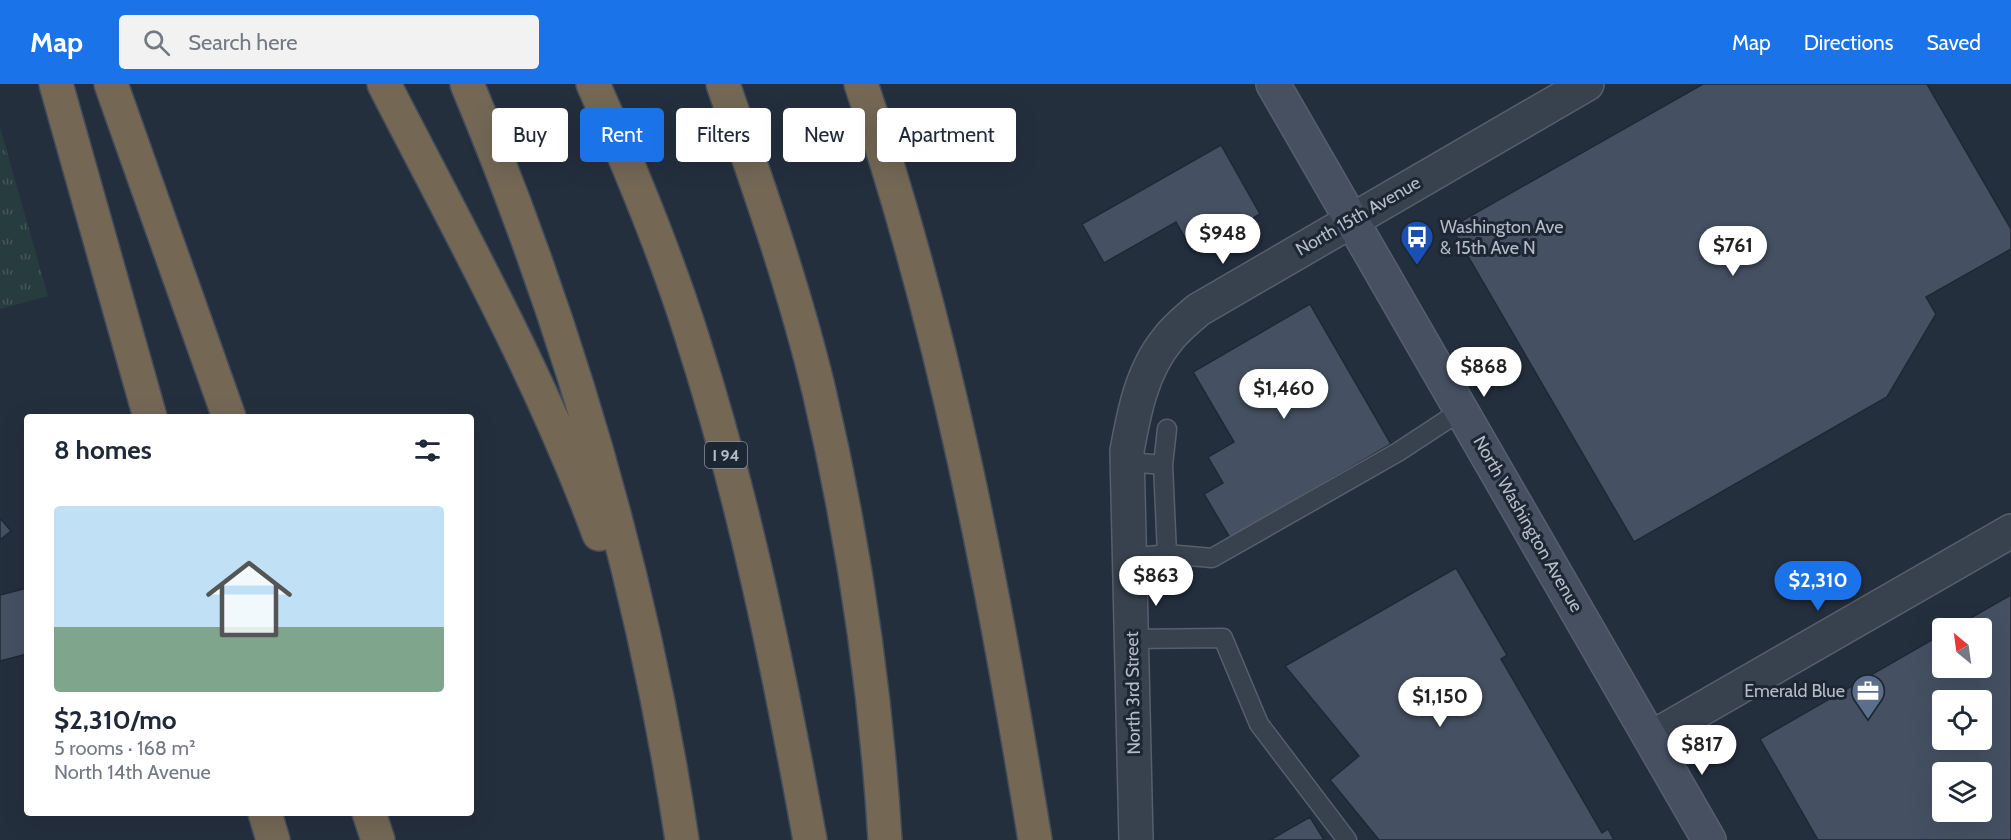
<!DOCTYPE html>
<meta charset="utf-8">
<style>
:root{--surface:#fff;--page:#f2f2f3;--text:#1f2937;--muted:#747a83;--line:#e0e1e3;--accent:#1a73e8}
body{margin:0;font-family:Cabin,sans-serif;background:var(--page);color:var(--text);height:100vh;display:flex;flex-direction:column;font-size:22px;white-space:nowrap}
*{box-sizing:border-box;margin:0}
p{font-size:20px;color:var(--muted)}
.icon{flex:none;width:33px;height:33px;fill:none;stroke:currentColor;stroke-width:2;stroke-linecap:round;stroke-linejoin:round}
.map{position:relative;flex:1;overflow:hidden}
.drawer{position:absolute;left:24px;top:330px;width:450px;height:402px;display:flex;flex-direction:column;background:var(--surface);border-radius:6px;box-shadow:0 6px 24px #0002}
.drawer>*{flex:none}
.hud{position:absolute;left:492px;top:24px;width:570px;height:54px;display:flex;gap:12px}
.needle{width:39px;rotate:331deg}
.controls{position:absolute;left:1932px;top:534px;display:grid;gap:12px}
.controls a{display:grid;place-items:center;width:60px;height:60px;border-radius:6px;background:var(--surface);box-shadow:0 6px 24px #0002;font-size:30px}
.price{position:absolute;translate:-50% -51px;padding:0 14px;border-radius:21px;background:#fff;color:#222;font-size:20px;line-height:39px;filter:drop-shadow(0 2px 3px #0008)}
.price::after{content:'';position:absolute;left:50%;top:36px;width:18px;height:14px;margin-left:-9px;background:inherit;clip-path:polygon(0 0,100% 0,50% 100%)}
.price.active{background:var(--accent);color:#fff}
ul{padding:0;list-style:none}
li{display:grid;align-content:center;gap:12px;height:318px;padding:0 30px}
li+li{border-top:2px solid var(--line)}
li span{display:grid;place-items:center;height:186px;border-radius:6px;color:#555}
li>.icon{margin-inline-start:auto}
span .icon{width:108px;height:108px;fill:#fffc;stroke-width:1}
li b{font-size:26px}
h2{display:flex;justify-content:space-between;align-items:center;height:72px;padding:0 30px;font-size:26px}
.tag{padding:0 21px;border-radius:6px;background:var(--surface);box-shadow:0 6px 24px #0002;font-size:21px;line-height:54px}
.tag.active{background:var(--accent);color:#fff}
header{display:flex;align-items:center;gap:36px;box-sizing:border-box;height:84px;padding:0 30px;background:var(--accent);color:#fff}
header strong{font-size:28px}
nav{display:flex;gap:33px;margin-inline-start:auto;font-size:21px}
.search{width:420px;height:54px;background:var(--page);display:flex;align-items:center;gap:15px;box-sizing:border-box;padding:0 21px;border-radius:6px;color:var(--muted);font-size:22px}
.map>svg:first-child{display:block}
</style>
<header>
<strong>Map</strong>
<div class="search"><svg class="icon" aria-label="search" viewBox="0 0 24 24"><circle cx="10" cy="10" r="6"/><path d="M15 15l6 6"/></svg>Search here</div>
<nav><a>Map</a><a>Directions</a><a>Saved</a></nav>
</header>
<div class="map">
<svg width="2011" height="756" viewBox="0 0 2011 756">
<defs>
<pattern id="park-tufts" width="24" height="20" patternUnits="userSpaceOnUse" patternTransform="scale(1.5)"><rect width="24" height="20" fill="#263c3f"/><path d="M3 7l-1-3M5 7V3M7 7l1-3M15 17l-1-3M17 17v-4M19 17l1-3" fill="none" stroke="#435659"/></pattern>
</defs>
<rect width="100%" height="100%" fill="#242f3e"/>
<path fill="url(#park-tufts)" d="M0,43L48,212L0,225Z"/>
<path fill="#455162" stroke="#1f2835" stroke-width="1.5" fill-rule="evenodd" d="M1703,0H1927L2011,145V165L1926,213L1936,230L1887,313L1634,458L1451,143Z
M1221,61L1260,130L1193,168L1176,138L1104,179L1082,140Z
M1310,220L1391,360L1230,454L1204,410L1223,399L1208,373L1234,358L1193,288Z
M0,434L11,447L0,456Z
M1456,484L1507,571L1501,575L1602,749L1608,745L1614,756H1379L1330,696L1359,672L1285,582Z
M27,504V570L0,577V511Z
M2011,511V756H1818L1760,655L1942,550V584H1982V544H1953ZM1942,616H1982V656H1942ZM1942,688H1982V728H1942Z
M1310,733L1324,756H1270Z"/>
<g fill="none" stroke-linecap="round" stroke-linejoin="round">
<g stroke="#565f6c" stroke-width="21">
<path id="lane" d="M1128,378L1163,381L1167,470L1130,474
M1163,381L1167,345
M1167,470L1212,474L1398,368L1462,326
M1132,555L1223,554L1259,640L1347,756"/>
</g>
<g stroke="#565f6c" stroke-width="36">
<path id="street" d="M1651,654L2011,447
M1136,756L1127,367C1134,328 1142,286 1168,255C1176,244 1188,235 1198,226L1587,0"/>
</g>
<g stroke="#565f6c" stroke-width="36">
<path id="secondary" d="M1273,0L1709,756"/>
</g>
<g stroke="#434c59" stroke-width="36">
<path id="highway" d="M56,0L150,333
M111,0L229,333
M384,0C460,148 541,293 599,450
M467,0C568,242 643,496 682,756
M593,0C630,83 665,167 692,253C745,418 779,586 810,756
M723,0C758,101 794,203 819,307C853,452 876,608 885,756
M861,0C944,243 994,503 1035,756
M265,729L273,756
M369,729L378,756"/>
</g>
<use href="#lane" stroke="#38414e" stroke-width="18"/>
<use href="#street" stroke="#38414e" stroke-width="33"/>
<use href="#secondary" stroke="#465061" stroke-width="33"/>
<use href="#highway" stroke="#746855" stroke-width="33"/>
</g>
<defs>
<g id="bus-pin" transform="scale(1.725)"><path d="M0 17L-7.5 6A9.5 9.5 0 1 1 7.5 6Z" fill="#1a4fb4" stroke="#1d2633"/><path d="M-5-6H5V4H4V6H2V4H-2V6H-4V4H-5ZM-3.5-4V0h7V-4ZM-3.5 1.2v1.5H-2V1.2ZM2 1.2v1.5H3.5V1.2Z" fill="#fff"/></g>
<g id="office-pin" transform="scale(1.725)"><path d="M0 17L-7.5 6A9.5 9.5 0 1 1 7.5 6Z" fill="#5c6f8a" stroke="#1d2633"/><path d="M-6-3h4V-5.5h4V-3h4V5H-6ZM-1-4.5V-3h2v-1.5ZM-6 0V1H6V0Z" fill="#fff"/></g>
</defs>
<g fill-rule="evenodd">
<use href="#bus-pin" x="1417" y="153"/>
<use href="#office-pin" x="1868" y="607"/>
</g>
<g text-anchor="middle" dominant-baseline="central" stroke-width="6" stroke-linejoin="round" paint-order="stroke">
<rect fill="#1d2633" stroke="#878f9c" stroke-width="1.5" x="705" y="358" width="42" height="26" rx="4.5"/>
<g font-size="16" font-weight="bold" fill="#b4bcc9">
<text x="726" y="371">I 94</text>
</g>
<g font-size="18" fill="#b4bcc9" stroke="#1d2633">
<text transform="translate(1358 132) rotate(-30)">North 15th Avenue</text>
<text transform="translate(1528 440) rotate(60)">North Washington Avenue</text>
<text transform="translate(1133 609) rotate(-91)">North 3rd Street</text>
</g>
<g font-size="18" fill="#b4bcc9" stroke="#1d2633" text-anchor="start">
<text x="1440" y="143">Washington Ave<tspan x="1440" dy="21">&amp; 15th Ave N</tspan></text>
<text x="1845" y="607" text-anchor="end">Emerald Blue</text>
</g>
</g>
</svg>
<div class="controls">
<a><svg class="needle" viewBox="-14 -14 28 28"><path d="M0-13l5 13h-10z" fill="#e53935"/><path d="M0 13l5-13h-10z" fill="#747a83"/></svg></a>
<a><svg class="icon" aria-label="locate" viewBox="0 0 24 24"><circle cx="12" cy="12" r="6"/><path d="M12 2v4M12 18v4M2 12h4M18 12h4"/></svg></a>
<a><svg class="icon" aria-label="layers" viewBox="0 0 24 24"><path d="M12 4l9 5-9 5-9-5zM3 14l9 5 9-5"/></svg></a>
</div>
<b class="price" style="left:1223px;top:181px">$948</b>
<b class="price" style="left:1733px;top:193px">$761</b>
<b class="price" style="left:1484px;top:314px">$868</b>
<b class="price" style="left:1284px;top:336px">$1,460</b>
<b class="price" style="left:1156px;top:523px">$863</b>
<b class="price active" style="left:1818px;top:528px">$2,310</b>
<b class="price" style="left:1440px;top:644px">$1,150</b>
<b class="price" style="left:1702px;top:692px">$817</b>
<div class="hud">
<a class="tag">Buy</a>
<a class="tag active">Rent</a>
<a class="tag">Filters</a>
<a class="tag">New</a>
<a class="tag">Apartment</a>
</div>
<section class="drawer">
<h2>8 homes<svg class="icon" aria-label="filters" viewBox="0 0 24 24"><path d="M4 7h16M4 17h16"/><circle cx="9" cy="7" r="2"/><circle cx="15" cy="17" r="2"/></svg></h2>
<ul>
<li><span style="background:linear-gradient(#bfe0f5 65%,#7fa58c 0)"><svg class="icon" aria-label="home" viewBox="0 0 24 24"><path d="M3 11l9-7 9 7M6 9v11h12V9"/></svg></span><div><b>$2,310/mo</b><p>5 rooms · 168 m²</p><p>North 14th Avenue</p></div></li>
</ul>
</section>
</div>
